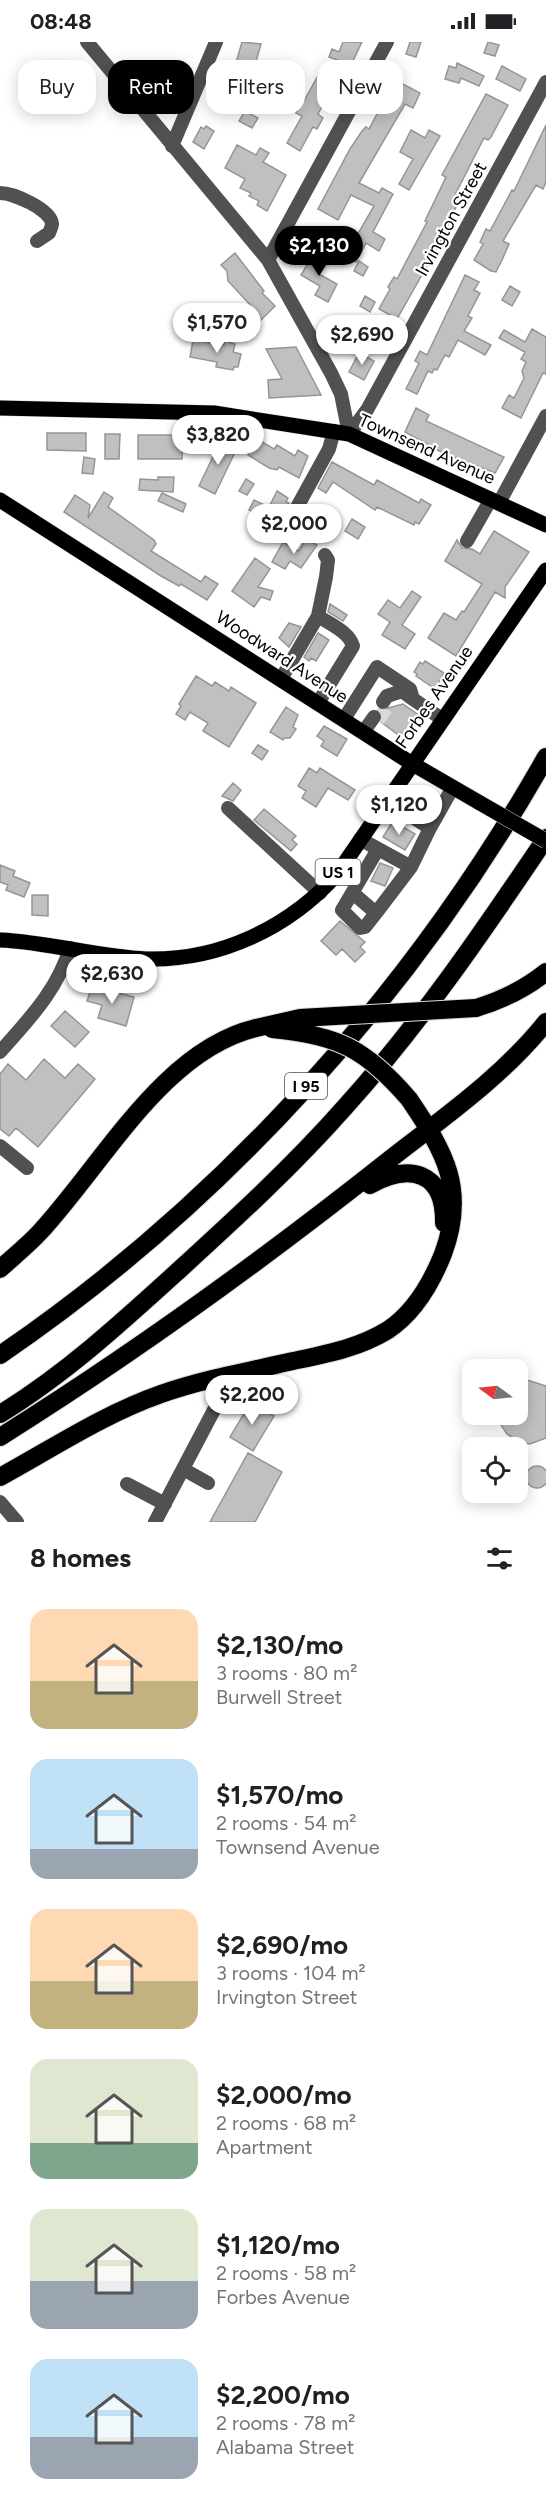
<!DOCTYPE html>
<meta charset="utf-8">
<style>
:root{--surface:#fff;--page:#f2f2f2;--text:#202124;--muted:#757577;--accent:#000}
body{margin:0;font-family:Figtree,sans-serif;background:var(--page);color:var(--text);height:100vh;display:flex;flex-direction:column;font-size:22px;white-space:nowrap}
*{box-sizing:border-box;margin:0}
p{font-size:20px;color:var(--muted)}
.icon{flex:none;width:33px;height:33px;fill:none;stroke:currentColor;stroke-width:2;stroke-linecap:round;stroke-linejoin:round}
.map{position:relative;height:1480px;overflow:hidden}
.drawer{display:flex;flex-direction:column;background:var(--surface);flex:1}
.drawer>*{flex:none}
.hud{position:absolute;left:18px;top:18px;width:510px;height:54px;display:flex;gap:12px}
.needle{width:39px;rotate:285deg}
.tools{position:absolute;left:462px;top:1317px;display:grid;gap:12px}
.tools a{display:grid;place-items:center;width:66px;height:66px;border-radius:12px;background:var(--surface);box-shadow:0 3px 15px #0003;font-size:30px}
.price{position:absolute;translate:-50% -51px;padding:0 14px;border-radius:21px;background:#fff;color:#222;font-size:20px;line-height:39px;filter:drop-shadow(0 2px 3px #0008)}
.price::after{content:'';position:absolute;left:50%;top:36px;width:18px;height:14px;margin-left:-9px;background:inherit;clip-path:polygon(0 0,100% 0,50% 100%)}
.price.active{background:var(--accent);color:#fff}
ul{padding:0;list-style:none}
li{display:flex;align-items:center;gap:18px;height:150px;padding:0 30px}
li span{display:grid;place-items:center;flex:none;width:168px;height:120px;border-radius:18px;color:#555}
li>.icon{margin-inline-start:auto}
span .icon{width:72px;height:72px;fill:#fffc;stroke-width:1}
li b{font-size:26px}
h2{display:flex;justify-content:space-between;align-items:center;height:72px;padding:0 30px;font-size:26px}
.pill{padding:0 21px;border-radius:18px;background:var(--surface);box-shadow:0 3px 15px #0003;font-size:21px;line-height:54px}
.pill.active{background:var(--accent);color:#fff}
.status{display:flex;justify-content:space-between;align-items:center;height:42px;padding:0 30px;background:var(--surface);direction:ltr}
.status svg{height:16px;fill:currentColor}
.map>svg:first-child{display:block}
</style>
<div class="status"><b>08:48</b><svg viewBox="0 0 49 12"><path d="M0 12V9h3v3zM5 12V6h3v6zM10 12V3h3v9zM15 12V0h3v12zM26 1h20v11H26zM47 4h2v5h-2z"/></svg></div>
<div class="map">
<svg width="546" height="1480" viewBox="0 0 546 1480">
<rect width="100%" height="100%" fill="#fff"/>
<path fill="#c0c0c0" stroke="#959595" stroke-width="1.5" d="M242,0L261,2L251,37L281,46L304,59L320,30L336,39L318,72L323,76L317,87L313,85L300,109L287,101L302,74L296,71L297,69L267,53L266,56L255,52L252,64L221,55L226,36L231,38Z
M343,0H362L351,23L329,15L332,7L339,10Z
M410,0H421L416,15L406,12Z
M488,0L499,3L495,14L484,11Z
M457,21L484,34L479,44L461,36L459,41L445,37L449,24L456,26Z
M502,24L526,37L520,49L496,37Z
M395,38L420,51L413,66L405,62L359,141L379,151L382,146L393,152L373,190L385,197L379,209L366,201L356,220L345,214L374,164L351,153L338,178L318,167L350,107L362,89L366,85L369,87Z
M486,52L508,63L491,95L488,98L484,96L456,151L461,154L440,201L397,277L379,267L390,247L388,245L394,235L397,237L427,180L425,179L446,135L442,133Z
M245,69L258,76L252,86L239,79Z
M546,83V140L543,147L536,143L503,199L509,202L502,218L496,230L491,229L474,218L483,202L480,200L486,187L490,189L512,148L514,149Z
M206,84L214,89L204,107L193,100L201,85L204,87Z
M411,88L425,96L429,88L440,94L409,148L399,142L413,117L400,110Z
M237,103L256,113L260,106L269,111L263,120L286,133L267,169L257,163L259,159L249,154L251,151L240,146L245,137L225,126Z
M315,210L328,218L319,232L337,242L328,260L315,253L320,244L301,233Z
M235,211L264,249L262,251L275,264L260,279L251,270L254,267L228,239L227,229L221,223Z
M359,219L368,225L363,234L354,229Z
M465,233L479,240L474,248L480,251L468,274L472,276L464,289L491,303L485,313L458,298L449,315L445,313L437,328L434,327L432,331L428,329L417,352L406,347L419,321L415,319L420,309L427,313Z
M510,244L520,250L512,264L502,258Z
M365,254L375,260L370,270L360,264Z
M532,287L546,295V332L543,331L521,376L502,366L509,353L514,356L524,336L522,329L526,320L521,317L525,310L499,296L504,288L525,300Z
M193,298L224,303L225,299L235,302L233,310L241,312L238,325H234L233,328L216,325L217,320L190,315Z
M296,305L321,353L269,356L268,338L282,337L266,307Z
M359,311L374,319L364,338L349,330Z
M416,366L429,373L426,379L504,415L495,431L443,411L405,390Z
M174,390H183L182,417H138V393H173Z
M47,391H86V409L47,408Z
M105,392H120L119,417H105Z
M222,396L238,404L215,452L199,444Z
M257,397L274,407L277,403L295,414L298,408L308,414L299,436L279,425L277,428L269,426L248,413Z
M84,415L95,417L93,432L82,431Z
M332,420L374,443L377,438L419,461L421,457L431,463L419,482L415,480L414,483L377,465L375,468L333,440L326,451L318,446Z
M158,435H174L173,450L139,448L140,437L158,438Z
M246,437L254,442L247,453L239,449Z
M277,449L288,456L286,460L289,461L278,480L284,484L276,500L260,491L262,486L258,484L263,475L249,468L254,458L269,465Z
M104,450L113,456L108,465L154,498L156,502L151,509L201,540L205,534L218,542L207,558L181,542L179,544L161,534L64,470L75,453L90,463L88,476Z
M162,451L186,462L183,470L158,459Z
M352,477L365,485L358,497L345,489Z
M494,489L529,510L505,545V556L495,550L456,614L428,596L444,571L456,578L462,569L464,570L482,542L445,519L457,498L462,506L472,507L480,512Z
M306,497L317,503L301,526L290,519L285,527L272,520L283,500L299,509Z
M255,516L270,527L258,545L273,549L270,558L261,555L254,565L232,549Z
M412,549L421,555L402,583L415,592L405,607L382,593L390,580L378,572L388,558L400,566Z
M330,562L347,573L343,579L328,570Z
M289,581L301,585L289,605L279,596Z
M318,591L329,598L316,619L311,616L309,619L304,615Z
M425,619L444,631L435,647L416,634L417,632L414,630L420,620L423,622Z
M196,634L212,644L215,640L229,649L231,645L256,661L229,705L203,689L208,681L190,670L185,678L176,672L181,664L179,662Z
M403,662L420,674L408,690L397,692L381,680L383,675L380,668Z
M286,665L298,673L293,685L296,687L290,696H284L283,698L270,690Z
M324,684L347,697L337,714L321,704L324,699L317,694Z
M258,703L268,709L262,718L252,711Z
M309,726L317,731L320,726L355,748L348,758L328,746L316,765L302,756L306,749L298,744Z
M233,741L241,748L233,759L222,754Z
M264,767L296,794L292,798L297,802L291,809L254,778Z
M393,779L415,792L405,808L383,795Z
M380,821L393,826L385,844L371,839Z
M0,823L15,829L13,834L30,841L24,855L6,848L8,843L0,840Z
M32,853H48V874L32,873Z
M340,879L365,900L360,905L365,910L355,920L342,907L336,913L321,899Z
M92,944L134,955L126,984L98,976L102,963L87,959Z
M65,969L89,990L75,1005L51,984Z
M44,1017L65,1036L78,1022L95,1037L38,1105L16,1086L9,1094L0,1087V1032L8,1022L26,1038Z
M527,1338L546,1344V1396L530,1402L519,1400L507,1392L499,1380L498,1372H518V1340Z
M251,1360L274,1374L253,1409L230,1395Z
M248,1411L282,1430L255,1480H210Z
M526 1435a11 11 0 1 1 22 0a11 11 0 1 1-22 0Z"/>
<g fill="none" stroke-linecap="round" stroke-linejoin="round">
<path stroke="#d9d9d9" stroke-width="14" stroke-dasharray="14 7" stroke-linecap="butt" d="M378,678L388,663"/>
<g stroke="#dbdbdb" stroke-width="16">
<path id="major" d="M0,366L214,371L349,392L546,483
M0,458L411,721L480,761
M0,898C49,900 97,915 146,917C219,919 289,886 337,832L546,528"/>
</g>
<g stroke="#dbdbdb" stroke-width="20">
<path id="highway" d="M476,966C502,958 525,947 546,930
M370,1143C409,1121 445,1129 444,1181
M0,1227C13,1215 28,1203 40,1190C103,1122 163,1008 256,986
M0,1313C223,1161 413,950 546,715
M0,1372C64,1333 121,1281 177,1230C235,1177 293,1124 345,1065C420,982 484,888 546,796
M0,1395C136,1310 264,1217 389,1118C444,1075 502,1035 546,980
M0,1435C53,1406 104,1372 161,1352C204,1337 249,1329 293,1319C326,1312 359,1306 388,1288C415,1270 431,1242 443,1212C467,1148 445,1110 409,1057"/>
</g>
<path stroke="#515151" stroke-width="14" d="M87,0L268,218L331,331L341,352L349,392
M172,104L216,0
M0,151C13,151 51,167 52,182C52,185 50,188 49,191L37,199
M268,218L387,0
M349,392L367,368L546,40
M499,461L546,374
M290,478L329,407L334,389
M467,499L491,457
M281,637L318,574L326,535L328,518L325,513
M383,660L387,654L402,649L413,657
M318,661L353,604C349,590 330,582 318,574
M344,677L377,625L410,647L413,657L442,677
M364,689L374,675
M228,766L320,851
M430,786L453,745
M360,797L411,825L430,786L386,758
M354,852L376,871L411,825
M376,871L365,885L360,886L342,868L378,807
M0,1010C29,977 57,949 70,906
M0,1104L27,1126
M183,1427L208,1441
M127,1442L165,1462
M0,1460L17,1480
M155,1480L215,1366"/>
<use href="#major" stroke="#000" stroke-width="15"/>
<use href="#highway" stroke="#000" stroke-width="18"/>
<g stroke="#dbdbdb" stroke-width="16" stroke-linecap="butt">
<path id="major-bridge" d="M480,761L546,799"/>
</g>
<g stroke="#dbdbdb" stroke-width="20" stroke-linecap="butt">
<path id="highway-bridge" d="M256,986L300,976L476,966
M272,987C338,993 366,1007 409,1057"/>
</g>
<use href="#major-bridge" stroke="#000" stroke-width="15"/>
<use href="#highway-bridge" stroke="#000" stroke-width="18"/>
</g>
<g text-anchor="middle" dominant-baseline="central" stroke-width="4.5" stroke-linejoin="round" paint-order="stroke">
<g fill="#fff" stroke="#4c4c4c" stroke-width="1.5">
<rect x="315.5" y="817" width="45" height="26" rx="4.5"/>
<rect x="285" y="1031" width="42" height="26" rx="4.5"/>
</g>
<g font-size="16" font-weight="bold" fill="#000">
<text x="338" y="830">US 1</text>
<text x="306" y="1044">I 95</text>
</g>
<g font-size="18" fill="#000" stroke="#fff">
<text transform="translate(451 177) rotate(-61)">Irvington Street</text>
<text transform="translate(427 407) rotate(24)">Townsend Avenue</text>
<text transform="translate(282 615) rotate(33)">Woodward Avenue</text>
<text transform="translate(434 655) rotate(-55)">Forbes Avenue</text>
</g>
</g>
</svg>
<div class="tools">
<a><svg class="needle" viewBox="-14 -14 28 28"><path d="M0-13l5 13h-10z" fill="#e53935"/><path d="M0 13l5-13h-10z" fill="#757577"/></svg></a>
<a><svg class="icon" aria-label="locate" viewBox="0 0 24 24"><circle cx="12" cy="12" r="6"/><path d="M12 2v4M12 18v4M2 12h4M18 12h4"/></svg></a>
</div>
<b class="price active" style="left:319px;top:235px">$2,130</b>
<b class="price" style="left:217px;top:312px">$1,570</b>
<b class="price" style="left:362px;top:324px">$2,690</b>
<b class="price" style="left:218px;top:424px">$3,820</b>
<b class="price" style="left:294px;top:513px">$2,000</b>
<b class="price" style="left:399px;top:794px">$1,120</b>
<b class="price" style="left:112px;top:963px">$2,630</b>
<b class="price" style="left:252px;top:1384px">$2,200</b>
<div class="hud">
<a class="pill">Buy</a>
<a class="pill active">Rent</a>
<a class="pill">Filters</a>
<a class="pill">New</a>
</div>
</div>
<section class="drawer">
<h2>8 homes<svg class="icon" aria-label="filters" viewBox="0 0 24 24"><path d="M4 7h16M4 17h16"/><circle cx="9" cy="7" r="2"/><circle cx="15" cy="17" r="2"/></svg></h2>
<ul>
<li><span style="background:linear-gradient(#ffd9b3 60%,#c2b280 0)"><svg class="icon" aria-label="home" viewBox="0 0 24 24"><path d="M3 11l9-7 9 7M6 9v11h12V9"/></svg></span><div><b>$2,130/mo</b><p>3 rooms · 80 m²</p><p>Burwell Street</p></div></li>
<li><span style="background:linear-gradient(#bfe0f5 75%,#9aa5b1 0)"><svg class="icon" aria-label="home" viewBox="0 0 24 24"><path d="M3 11l9-7 9 7M6 9v11h12V9"/></svg></span><div><b>$1,570/mo</b><p>2 rooms · 54 m²</p><p>Townsend Avenue</p></div></li>
<li><span style="background:linear-gradient(#ffd9b3 60%,#c2b280 0)"><svg class="icon" aria-label="home" viewBox="0 0 24 24"><path d="M3 11l9-7 9 7M6 9v11h12V9"/></svg></span><div><b>$2,690/mo</b><p>3 rooms · 104 m²</p><p>Irvington Street</p></div></li>
<li><span style="background:linear-gradient(#dfe7d0 70%,#7fa58c 0)"><svg class="icon" aria-label="home" viewBox="0 0 24 24"><path d="M3 11l9-7 9 7M6 9v11h12V9"/></svg></span><div><b>$2,000/mo</b><p>2 rooms · 68 m²</p><p>Apartment</p></div></li>
<li><span style="background:linear-gradient(#dfe7d0 60%,#9aa5b1 0)"><svg class="icon" aria-label="home" viewBox="0 0 24 24"><path d="M3 11l9-7 9 7M6 9v11h12V9"/></svg></span><div><b>$1,120/mo</b><p>2 rooms · 58 m²</p><p>Forbes Avenue</p></div></li>
<li><span style="background:linear-gradient(#bfe0f5 65%,#9aa5b1 0)"><svg class="icon" aria-label="home" viewBox="0 0 24 24"><path d="M3 11l9-7 9 7M6 9v11h12V9"/></svg></span><div><b>$2,200/mo</b><p>2 rooms · 78 m²</p><p>Alabama Street</p></div></li>
</ul>
</section>
